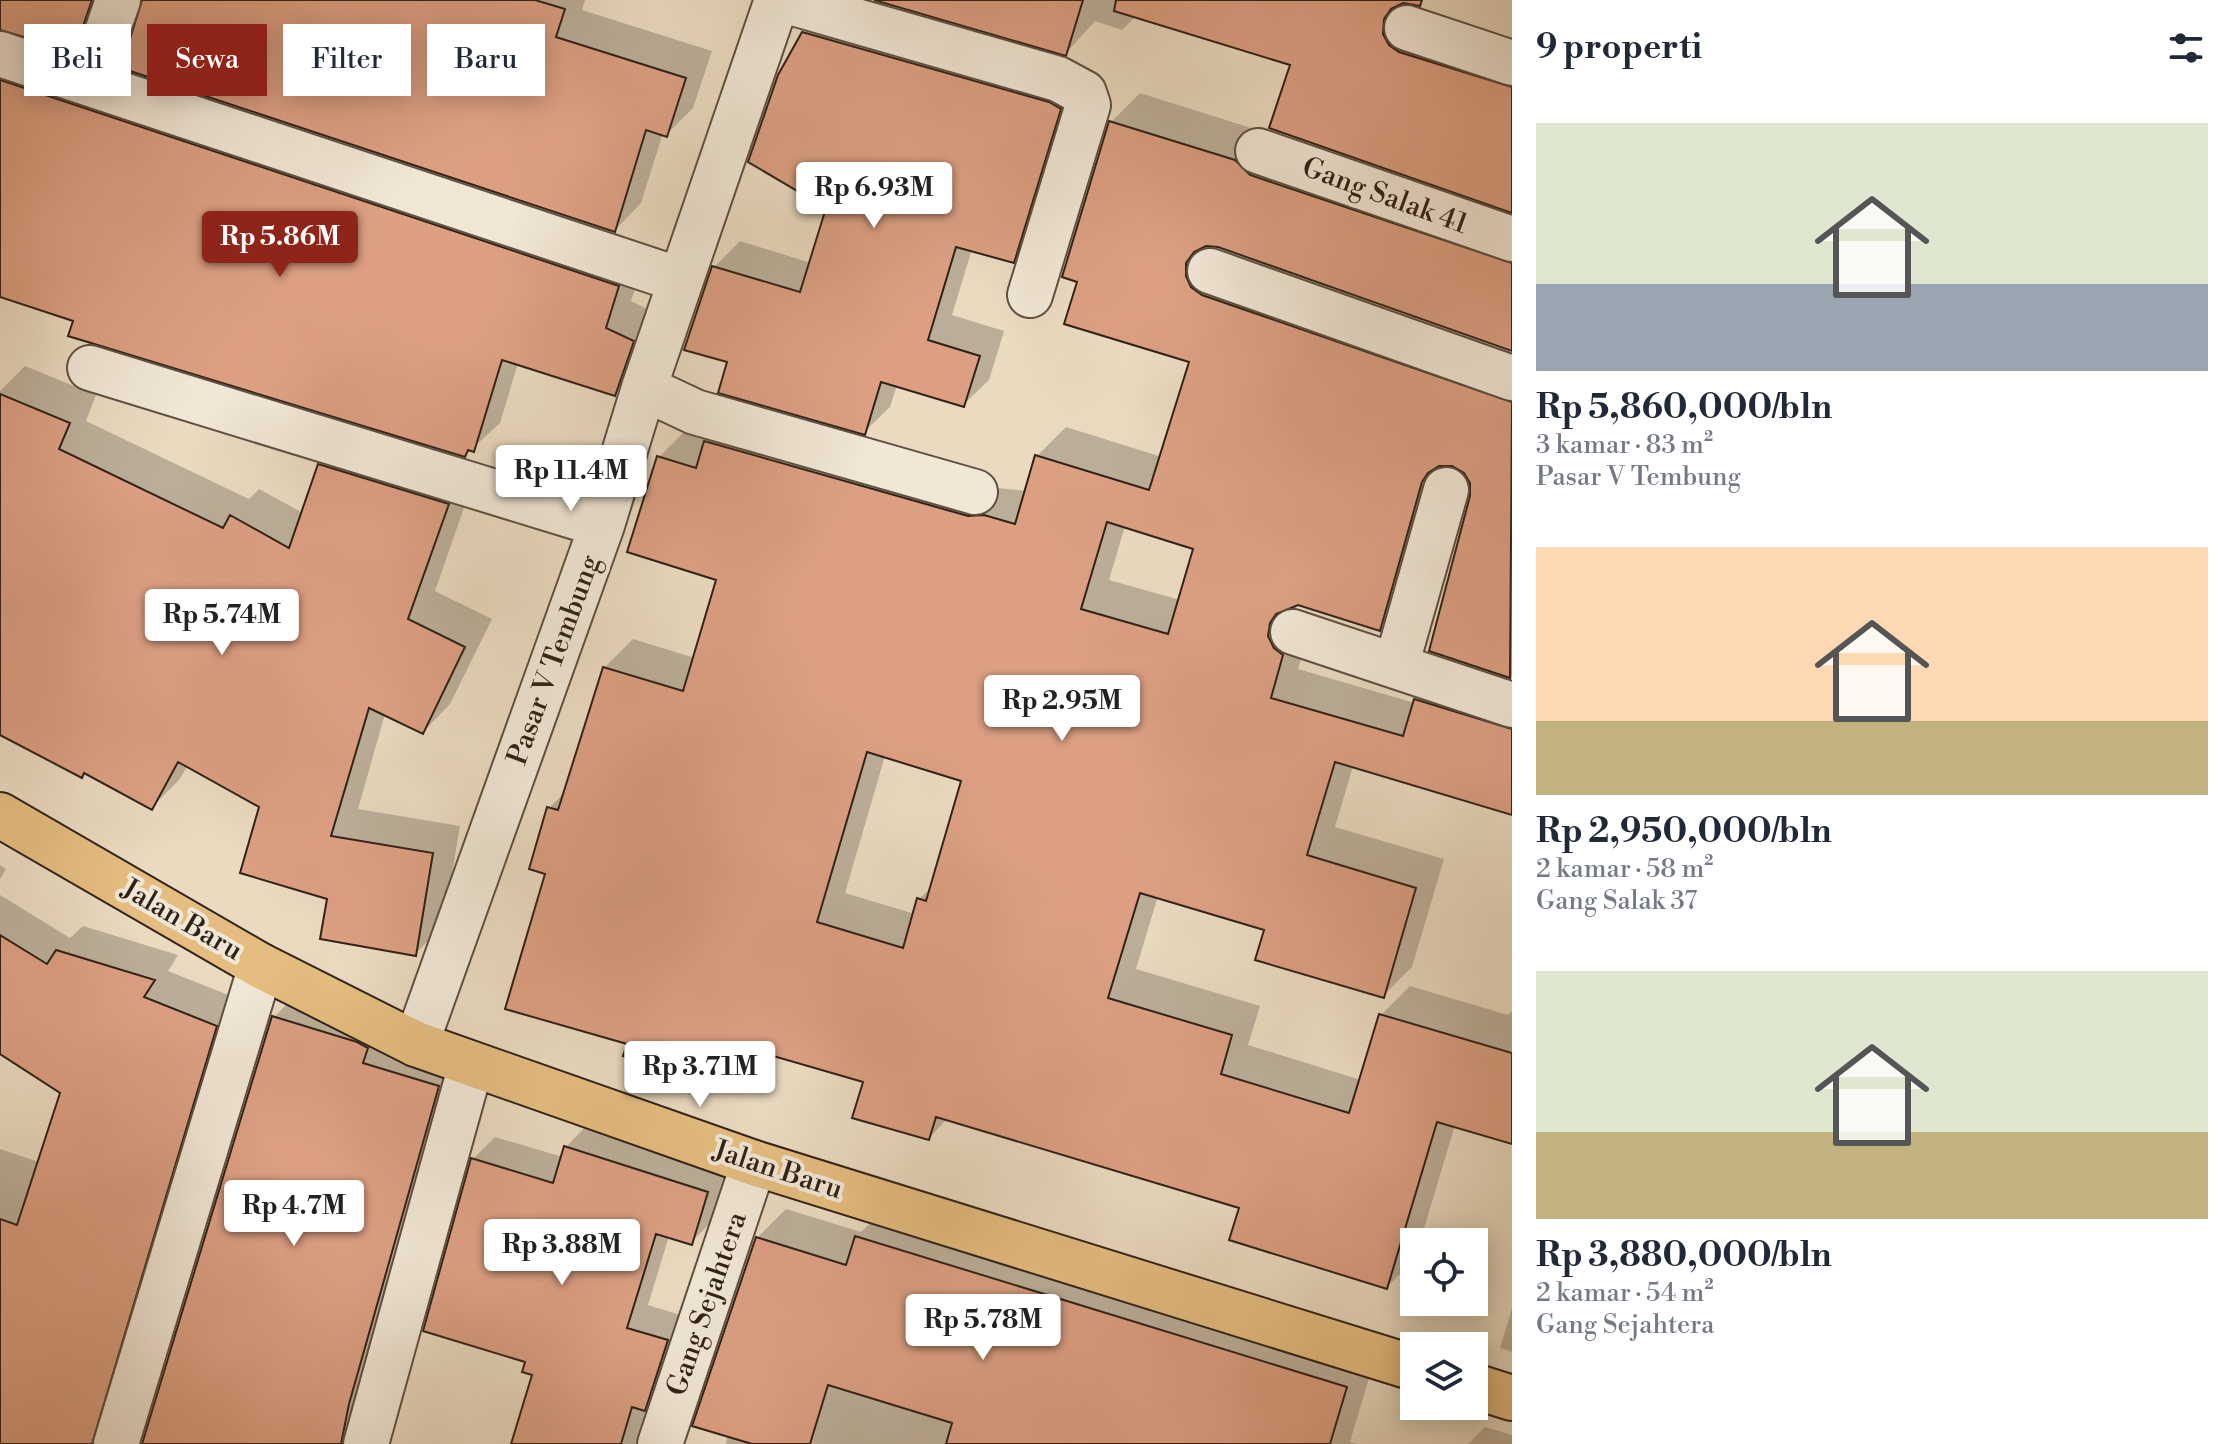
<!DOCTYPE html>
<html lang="id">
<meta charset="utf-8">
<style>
:root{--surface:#fff;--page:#f2f2f3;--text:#1f2937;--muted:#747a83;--accent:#8f2418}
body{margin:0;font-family:"Libre Bodoni",serif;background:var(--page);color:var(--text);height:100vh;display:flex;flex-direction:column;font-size:30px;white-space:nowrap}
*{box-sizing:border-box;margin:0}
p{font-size:26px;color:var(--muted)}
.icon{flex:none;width:44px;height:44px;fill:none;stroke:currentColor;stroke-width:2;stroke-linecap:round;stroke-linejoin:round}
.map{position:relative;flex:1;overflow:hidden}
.sheet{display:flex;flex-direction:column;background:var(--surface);width:720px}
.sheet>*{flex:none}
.guide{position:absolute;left:24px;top:24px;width:760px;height:72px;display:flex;gap:16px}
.tools{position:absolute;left:1400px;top:1228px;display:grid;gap:16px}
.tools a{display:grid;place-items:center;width:88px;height:88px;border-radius:0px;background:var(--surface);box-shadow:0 4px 20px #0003;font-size:40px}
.price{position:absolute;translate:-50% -68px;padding:0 18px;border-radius:8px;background:#fff;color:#222;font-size:26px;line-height:52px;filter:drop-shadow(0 2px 4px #0008)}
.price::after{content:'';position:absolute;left:50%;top:48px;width:24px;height:18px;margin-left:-12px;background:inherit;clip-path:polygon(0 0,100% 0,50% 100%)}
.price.active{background:var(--accent);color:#fff}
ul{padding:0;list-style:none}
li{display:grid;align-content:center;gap:16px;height:424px;padding:0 24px}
li span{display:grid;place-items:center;height:248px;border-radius:0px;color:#555}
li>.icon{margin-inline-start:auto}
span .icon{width:144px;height:144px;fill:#fffc;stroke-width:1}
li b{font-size:34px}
h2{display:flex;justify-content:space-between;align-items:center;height:96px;padding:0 24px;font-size:34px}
.pill{padding:0 28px;border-radius:0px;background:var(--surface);box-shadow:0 4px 20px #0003;font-size:28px;line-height:72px}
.pill.active{background:var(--accent);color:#fff}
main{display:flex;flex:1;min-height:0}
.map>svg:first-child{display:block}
</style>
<main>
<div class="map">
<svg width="1512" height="1444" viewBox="0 0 1512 1444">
<rect width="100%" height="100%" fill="#eadac0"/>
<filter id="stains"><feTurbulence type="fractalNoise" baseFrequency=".0025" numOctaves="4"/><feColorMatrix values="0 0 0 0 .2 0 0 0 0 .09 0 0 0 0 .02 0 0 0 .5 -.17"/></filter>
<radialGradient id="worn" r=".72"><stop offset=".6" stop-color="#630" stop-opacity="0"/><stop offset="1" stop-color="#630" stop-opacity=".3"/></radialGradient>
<path fill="#0003" fill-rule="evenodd" d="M0,0H109L100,23L73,50L2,28V32L8,45L645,260L631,301L647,309L675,281L642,367L615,394L518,363L500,423L465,455L0,295Z
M143,0H585L582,10L712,51L693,108L667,134L663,133L641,203L615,230Z
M881,0H1423L1419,4L1411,3L1416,15L1512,51V210L1292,64L1136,16L1122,30L1095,21L1066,53Z
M830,7L1074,78L1038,236L1013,261L972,249L952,315L1004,331L989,380L963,405L897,385L890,407L864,432L729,361L686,348L714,267L740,241L811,263L828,207L804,33Z
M1140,93L1264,132L1512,227V349L1213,245L1219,258L1512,366V677L1432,650L1472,496V483L1466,472L1453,464H1447L1408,600L1379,628L1297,602L1296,607L1302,619L1311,626L1298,669L1415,703L1445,671L1512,693V813L1353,766L1335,827L1444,859L1412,967L1383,996L1266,929L1158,896L1136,969L1260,1006L1248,1045L1361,1080L1381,1015L1410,986L1508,1015L1512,1011V1142L1455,1125L1420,1242H1414V1260L1387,1287L1241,1207L948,1118L929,1138L865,1081L747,1046L744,1053L716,1082L629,1043L548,872L549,808L566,791L604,668L633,639L695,658L718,579L659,457L688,428L735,413L998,488L1027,491L1037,456L1066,427L1162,457L1192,361L1080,281L1111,122ZM1125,526L1196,548L1180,600L1109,580ZM885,756L964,779L933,886L919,899L915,914L845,893Z
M25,366L96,395L86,421L249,499L259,489L303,513L320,465L348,437L475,476L435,591L492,619L450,704L423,732L385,714L358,809L460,826L443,926L415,954L330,897L262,806L188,765L179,780L151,808L86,772L82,776L0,734V391Z
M0,865L6,869L0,879Z
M0,895L70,938L83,926L178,955L168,971L241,1000L134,1443H144L274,1017L299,992L463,1061L358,1444H0V1149L39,1162L62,1092L0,1052Z
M588,1124L730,1169L714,1220L691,1242L669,1236L648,1305L690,1318L667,1386L647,1406L636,1444H511L534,1373L527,1360L473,1159L495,1137L563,1157L566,1147Z
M886,1208L1375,1358L1350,1442L1357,1444H726L757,1238L786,1209L861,1232Z
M1512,1308V1352L1500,1348Z
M1485,1427L1512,1435V1444H1468Z"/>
<path fill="#dc9f82" stroke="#302117" stroke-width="2" fill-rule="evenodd" d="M0,0H92L74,52L0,30Z
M142,0H535L565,9L556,37L686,78L667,137L646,130L615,232L121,68Z
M874,0H1083L1066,56Z
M1116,0H1422L1420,6L1403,3L1391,9L1384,19L1383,34L1389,45L1399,52L1512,87V213L1269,128L1290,65L1114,11Z
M802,32L1049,102L1061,109L1014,263L956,247L928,340L980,356L964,407L881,382L865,435L718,393L727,362L684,350L712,266L800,292L826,208L748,162L778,75Z
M0,80L619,286L606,328L634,341L615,396L502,360L474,452L468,450L465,457L68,336L73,321L0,297Z
M1109,121L1235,160L1250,175L1512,263V351L1218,247L1206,246L1194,252L1186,263V276L1191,287L1202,295L1512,402L1510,678L1429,651L1470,496V483L1464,473L1452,466H1439L1428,473L1422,482L1380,631L1298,605L1276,614L1270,623L1268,636L1274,648L1283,655L1271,698L1403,736L1414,699L1512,729V815L1335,762L1307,855L1416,888L1384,998L1255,960L1264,930L1140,893L1108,998L1232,1035L1221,1074L1349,1113L1379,1014L1512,1053V1144L1437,1122L1387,1289L1229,1240L1239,1208L936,1117L929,1140L852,1118L863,1082L728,1043L716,1084L623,1056L627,1044L505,1009L545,874L529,869L547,807L558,810L603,667L683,691L716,580L627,552L657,456L696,468L704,441L968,516L984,515L1015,524L1035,455L1149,490L1189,362L1064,324L1077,282L1062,277ZM1107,522L1193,549L1168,634L1081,609ZM867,752L961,781L926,901L917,898L903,948L817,922Z
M0,394L70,423L59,449L223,528L230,515L289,548L318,464L449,504L408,619L465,647L423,734L369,708L331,836L433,853L416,956L320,939L327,899L240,873L259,807L178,762L152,810L84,773L82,778L0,735Z
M0,935L47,964L56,950L155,980L144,997L217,1026L92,1444H0V1219L17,1225L60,1093L0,1054Z
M272,1016L357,1042L368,1048L363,1063L439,1086L349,1404L341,1444H142Z
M564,1146L708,1192L692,1245L656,1234L627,1328L668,1340L645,1411L632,1407L621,1444H511L532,1375L522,1372L525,1362L423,1331L471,1158L553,1183Z
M855,1236L1347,1387L1330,1444H946L952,1423L828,1385L810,1444H752L692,1426L756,1237L846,1265Z"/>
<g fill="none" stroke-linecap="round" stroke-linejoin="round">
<g stroke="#5e4f41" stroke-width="48">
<path id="minor" d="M783,0L1058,79L1084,93L1088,105L1030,295
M1407,28L1512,63
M0,54L680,280
M90,82L118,0
M1258,151L1512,239
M1210,271L1512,378
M90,368L602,525
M644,388L695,412L975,492
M1293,632L1512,705
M1396,666L1446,490
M416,1044L602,525L644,388L777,0
M116,1444L261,966
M366,1444L471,1065
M660,1444L754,1163"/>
</g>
<g stroke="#302117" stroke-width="48">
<path id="major" d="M0,815L261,966L416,1044L754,1163L1414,1368
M1474,1386L1512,1398"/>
</g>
<use href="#minor" stroke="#f1e7d6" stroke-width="44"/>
<use href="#major" stroke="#e5bd80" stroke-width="44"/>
</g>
<g text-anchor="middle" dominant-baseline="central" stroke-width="8" stroke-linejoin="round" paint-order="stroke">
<g font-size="28" fill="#302117" stroke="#f1e7d6">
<text transform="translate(1385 196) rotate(20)">Gang Salak 41</text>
<text transform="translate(554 660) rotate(-70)">Pasar V Tembung</text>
<text transform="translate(182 920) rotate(30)">Jalan Baru</text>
<text transform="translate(778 1170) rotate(18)">Jalan Baru</text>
<text transform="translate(707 1304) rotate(-71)">Gang Sejahtera</text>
</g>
</g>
<rect width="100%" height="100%" filter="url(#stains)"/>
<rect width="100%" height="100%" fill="url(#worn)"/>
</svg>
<div class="tools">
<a><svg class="icon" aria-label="locate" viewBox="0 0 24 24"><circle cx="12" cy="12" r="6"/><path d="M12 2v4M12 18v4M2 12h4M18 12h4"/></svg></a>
<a><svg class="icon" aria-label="layers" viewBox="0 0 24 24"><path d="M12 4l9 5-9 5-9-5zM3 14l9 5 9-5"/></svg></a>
</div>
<b class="price" style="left:874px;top:230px">Rp 6.93M</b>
<b class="price active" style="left:280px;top:279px">Rp 5.86M</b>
<b class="price" style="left:571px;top:513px">Rp 11.4M</b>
<b class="price" style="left:222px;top:657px">Rp 5.74M</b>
<b class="price" style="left:1062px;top:743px">Rp 2.95M</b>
<b class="price" style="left:700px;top:1109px">Rp 3.71M</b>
<b class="price" style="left:294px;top:1248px">Rp 4.7M</b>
<b class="price" style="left:562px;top:1287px">Rp 3.88M</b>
<b class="price" style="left:983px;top:1362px">Rp 5.78M</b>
<div class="guide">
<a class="pill">Beli</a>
<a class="pill active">Sewa</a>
<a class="pill">Filter</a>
<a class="pill">Baru</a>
</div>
</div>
<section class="sheet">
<h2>9 properti<svg class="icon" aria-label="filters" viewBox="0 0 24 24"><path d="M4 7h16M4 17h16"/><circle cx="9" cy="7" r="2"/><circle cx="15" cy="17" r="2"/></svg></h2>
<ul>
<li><span style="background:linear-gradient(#dfe7d0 65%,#9aa5b1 0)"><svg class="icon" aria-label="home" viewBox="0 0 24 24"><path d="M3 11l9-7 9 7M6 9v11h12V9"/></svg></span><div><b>Rp 5,860,000/bln</b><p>3 kamar · 83 m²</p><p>Pasar V Tembung</p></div></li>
<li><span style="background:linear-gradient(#ffd9b3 70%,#c2b280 0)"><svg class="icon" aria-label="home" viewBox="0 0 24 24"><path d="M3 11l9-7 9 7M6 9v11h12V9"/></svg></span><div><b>Rp 2,950,000/bln</b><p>2 kamar · 58 m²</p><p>Gang Salak 37</p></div></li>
<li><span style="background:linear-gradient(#dfe7d0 65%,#c2b280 0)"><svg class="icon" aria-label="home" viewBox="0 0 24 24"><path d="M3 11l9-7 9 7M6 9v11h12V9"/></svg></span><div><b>Rp 3,880,000/bln</b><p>2 kamar · 54 m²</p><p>Gang Sejahtera</p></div></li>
</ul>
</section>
</main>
